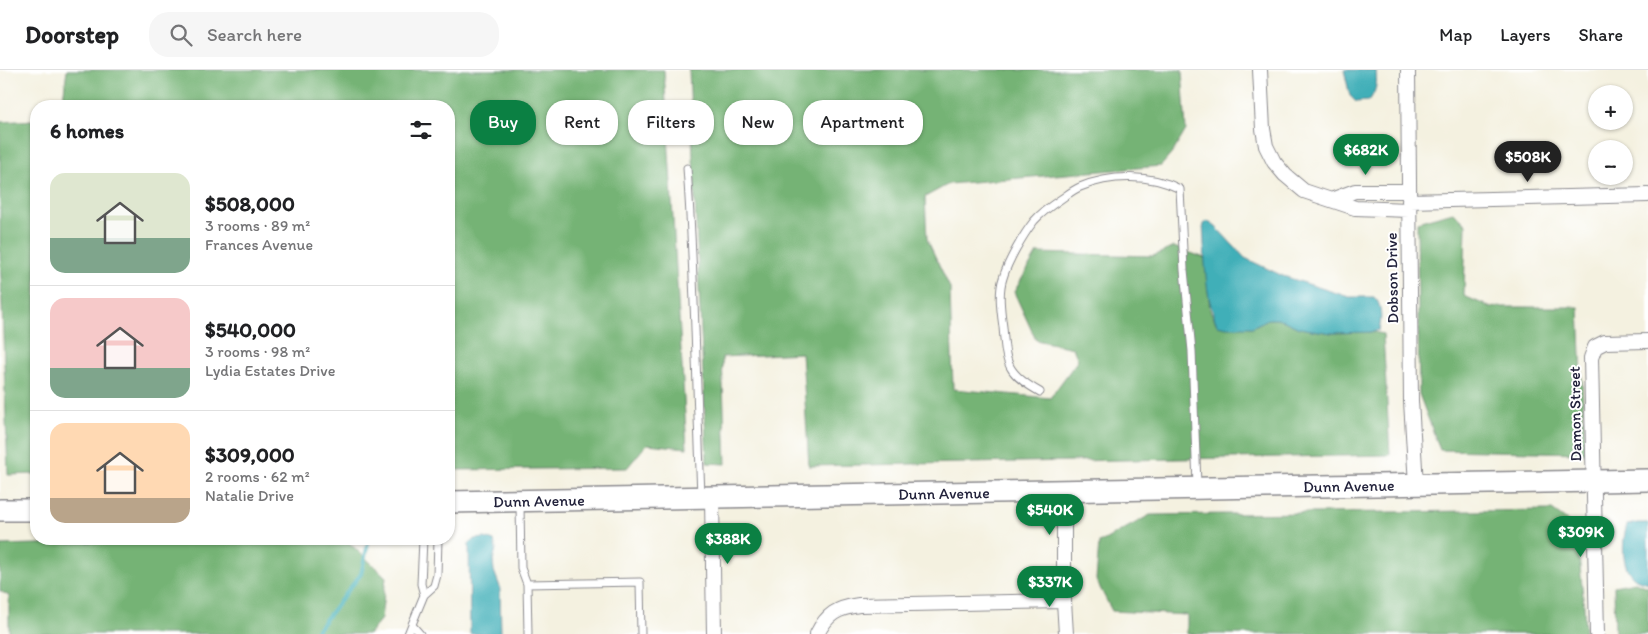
<!DOCTYPE html>
<meta charset="utf-8">
<style>
:root{--surface:#fff;--page:#f6f6f6;--text:#202124;--muted:#757577;--line:#e0e0e0;--accent:#0b8043}
body{margin:0;font-family:Itim,sans-serif;background:var(--page);color:var(--text);height:100vh;display:flex;flex-direction:column;font-size:19px;white-space:nowrap}
*{box-sizing:border-box;margin:0}
p{font-size:16px;color:var(--muted)}
.icon{flex:none;width:28px;height:28px;fill:none;stroke:currentColor;stroke-width:2;stroke-linecap:round;stroke-linejoin:round}
.map{position:relative;flex:1;overflow:hidden}
.details{position:absolute;left:30px;top:30px;width:425px;height:445px;display:flex;flex-direction:column;background:var(--surface);border-radius:20px;box-shadow:0 1px 4px #0004}
.details>*{flex:none}
.hud{position:absolute;left:470px;top:30px;width:475px;height:45px;display:flex;gap:10px}
.buttons{position:absolute;left:1588px;top:15px;display:grid;gap:10px}
.buttons a{display:grid;place-items:center;width:45px;height:45px;border-radius:50%;background:var(--surface);box-shadow:0 1px 4px #0004;font-size:25px}
.price{position:absolute;translate:-50% -42px;padding:0 11px;border-radius:18px;background:var(--accent);color:#fff;font-size:16px;line-height:32px;filter:drop-shadow(0 1px 2px #0008)}
.price::after{content:'';position:absolute;left:50%;top:30px;width:15px;height:11px;margin-left:-8px;background:inherit;clip-path:polygon(0 0,100% 0,50% 100%)}
.price.current{background:#222;color:#fff}
ul{padding:0;list-style:none}
li{display:flex;align-items:center;gap:15px;height:125px;padding:0 20px}
li+li{border-top:1px solid var(--line)}
li span{display:grid;place-items:center;flex:none;width:140px;height:100px;border-radius:15px;color:#555}
li>.icon{margin-inline-start:auto}
span .icon{width:60px;height:60px;fill:#fffc;stroke-width:1}
li b{font-size:21px}
h2{display:flex;justify-content:space-between;align-items:center;height:60px;padding:0 20px;font-size:21px}
.chip{padding:0 18px;border-radius:20px;background:var(--surface);box-shadow:0 1px 4px #0004;font-size:18px;line-height:45px}
.chip.current{background:var(--accent);color:#fff}
header{display:flex;align-items:center;gap:30px;box-sizing:border-box;height:70px;padding:0 25px;background:var(--surface);border-bottom:1px solid var(--line)}
header strong{font-size:24px}
nav{display:flex;gap:28px;margin-inline-start:auto;font-size:18px}
.search{width:350px;height:45px;background:var(--page);display:flex;align-items:center;gap:12px;box-sizing:border-box;padding:0 18px;border-radius:20px;color:var(--muted);font-size:19px}
.map>svg:first-child{display:block}
</style>
<header>
<strong>Doorstep</strong>
<div class="search"><svg class="icon" aria-label="search" viewBox="0 0 24 24"><circle cx="10" cy="10" r="6"/><path d="M15 15l6 6"/></svg>Search here</div>
<nav><a>Map</a><a>Layers</a><a>Share</a></nav>
</header>
<div class="map">
<svg width="1648" height="564" viewBox="0 0 1648 564">
<rect width="100%" height="100%" fill="#fff"/>
<filter id="ink" filterUnits="userSpaceOnUse"><feTurbulence type="fractalNoise" baseFrequency=".02" numOctaves="2"/><feDisplacementMap in="SourceGraphic" scale="10" xChannelSelector="R" yChannelSelector="G"/><feConvolveMatrix kernelMatrix="1 2 1 2 8 2 1 2 1" color-interpolation-filters="sRGB"/></filter>
<filter id="wash" filterUnits="userSpaceOnUse"><feTurbulence type="fractalNoise" baseFrequency=".0096" numOctaves="4" result="noise"/><feDisplacementMap in="SourceGraphic" scale="20" xChannelSelector="R" yChannelSelector="G"/><feGaussianBlur stdDeviation="1.12" result="paint"/><feColorMatrix in="noise" values="0 0 0 0 0 0 0 0 0 0 0 0 0 0 0 0 0 1.4 0 .05"/><feComposite in="paint" operator="in"/></filter>
<g filter="url(#wash)">
<rect width="100%" height="100%" fill="#f4f1e0"/>
<path fill="#74b374" stroke="#4b6a58" d="M67,0H664L687,378L647,374L627,398L449,400V36H62Z
M689,0H1182L1186,60L1173,82L1161,96L949,114L925,127L927,169L950,218L953,319L1050,328L1078,290L1073,278L1036,270L1014,222L1037,183L1153,186L1174,177L1205,188L1210,240L1217,255L1252,257L1268,249H1280L1299,258L1332,263L1374,262L1383,264L1390,385L809,396L802,283L722,287L726,394L707,393Z
M36,50V404L8,405L0,180V52Z
M1453,142L1466,154L1464,226L1490,237H1579L1585,383L1440,380L1419,324L1417,152Z
M1552,440L1576,457L1584,536L1585,564H1187V545L1112,541L1096,510L1099,473L1150,445Z
M212,469H345L386,507L381,549L369,564H9V526L0,521V475Z
M1635,512L1648,517V564H1615L1614,516Z"/>
<path fill="#3fafb8" stroke="#30687a" d="M1344,0H1376C1377,13 1377,20 1369,31L1356,32L1350,26Z
M1207,151L1216,157L1245,188L1283,206L1349,227H1374C1382,233 1382,250 1379,260L1373,262L1332,263L1299,258L1280,249H1268L1252,257H1227L1217,255C1204,223 1205,187 1203,154Z
M1638,453H1648V513C1644,511 1639,511 1636,509C1620,499 1622,470 1627,455Z
M485,468L494,471L496,479L493,490L494,501L500,517L501,564H470L469,474L474,469Z"/>
<g fill="none" stroke-linecap="round" stroke-linejoin="round">
<path stroke="#3fafb8" stroke-width="4" d="M314,564L361,504L369,469"/>
</g>
</g>
<g filter="url(#ink)">
<g fill="none" stroke-linecap="round" stroke-linejoin="round">
<g stroke="#8b8a8e" stroke-width="9">
<path id="service" d="M687,98C695,206 696,315 701,424
M1040,322C1006,303 1006,294 1003,257C1001,242 998,223 1003,208C1008,191 1023,165 1034,151C1041,143 1052,135 1061,129C1067,125 1073,120 1080,117C1111,104 1151,104 1180,119L1184,200L1192,281L1197,415
M520,434L521,498L527,514L528,564
M423,469L421,514L424,525L434,516L437,505L438,469
M527,514L640,512L641,564
M412,555L420,564
M408,564L424,525"/>
</g>
<g stroke="#8b8a8e" stroke-width="16">
<path id="minor" d="M1260,0L1263,59L1266,76L1274,92L1285,105L1304,121L1355,138L1409,140
M1408,0L1411,331L1416,415
M1331,130L1355,121H1409
M1409,131L1648,125
M1064,421V531L1066,564
M712,427L714,564
M817,564C827,544 837,538 859,535L1064,531
M1597,564L1591,288L1595,277L1605,272L1648,271"/>
</g>
<g stroke="#8b8a8e" stroke-width="24">
<g id="primary">
<path id="s1" d="M449,432L1648,410"/>
<path d="M0,440H36"/>
</g>
</g>
<use href="#service" stroke="#fff" stroke-width="7"/>
<use href="#minor" stroke="#fff" stroke-width="14"/>
<use href="#primary" stroke="#fff" stroke-width="21"/>
</g>
</g>
<g text-anchor="middle" dominant-baseline="central" stroke-width="4" stroke-linejoin="round" paint-order="stroke">
<g font-size="16" fill="#22223b" stroke="#fff">
<text transform="translate(1392 208) rotate(-91)">Dobson Drive</text>
<text transform="translate(1575 344) rotate(-91)">Damon Street</text>
<text stroke="none"><textPath href="#s1" startOffset="900">Dunn Avenue</textPath></text>
<text stroke="none"><textPath href="#s1" startOffset="495">Dunn Avenue</textPath></text>
<text stroke="none"><textPath href="#s1" startOffset="90">Dunn Avenue</textPath></text>
</g>
</g>
</svg>
<div class="buttons">
<a>+</a>
<a>−</a>
</div>
<b class="price" style="left:1366px;top:106px">$682K</b>
<b class="price current" style="left:1528px;top:113px">$508K</b>
<b class="price" style="left:1050px;top:466px">$540K</b>
<b class="price" style="left:1581px;top:488px">$309K</b>
<b class="price" style="left:728px;top:495px">$388K</b>
<b class="price" style="left:1050px;top:538px">$337K</b>
<div class="hud">
<a class="chip current">Buy</a>
<a class="chip">Rent</a>
<a class="chip">Filters</a>
<a class="chip">New</a>
<a class="chip">Apartment</a>
</div>
<section class="details">
<h2>6 homes<svg class="icon" aria-label="filters" viewBox="0 0 24 24"><path d="M4 7h16M4 17h16"/><circle cx="9" cy="7" r="2"/><circle cx="15" cy="17" r="2"/></svg></h2>
<ul>
<li><span style="background:linear-gradient(#dfe7d0 65%,#7fa58c 0)"><svg class="icon" aria-label="home" viewBox="0 0 24 24"><path d="M3 11l9-7 9 7M6 9v11h12V9"/></svg></span><div><b>$508,000</b><p>3 rooms · 89 m²</p><p>Frances Avenue</p></div></li>
<li><span style="background:linear-gradient(#f6c9c9 70%,#7fa58c 0)"><svg class="icon" aria-label="home" viewBox="0 0 24 24"><path d="M3 11l9-7 9 7M6 9v11h12V9"/></svg></span><div><b>$540,000</b><p>3 rooms · 98 m²</p><p>Lydia Estates Drive</p></div></li>
<li><span style="background:linear-gradient(#ffd9b3 75%,#b9a48a 0)"><svg class="icon" aria-label="home" viewBox="0 0 24 24"><path d="M3 11l9-7 9 7M6 9v11h12V9"/></svg></span><div><b>$309,000</b><p>2 rooms · 62 m²</p><p>Natalie Drive</p></div></li>
</ul>
</section>
</div>
